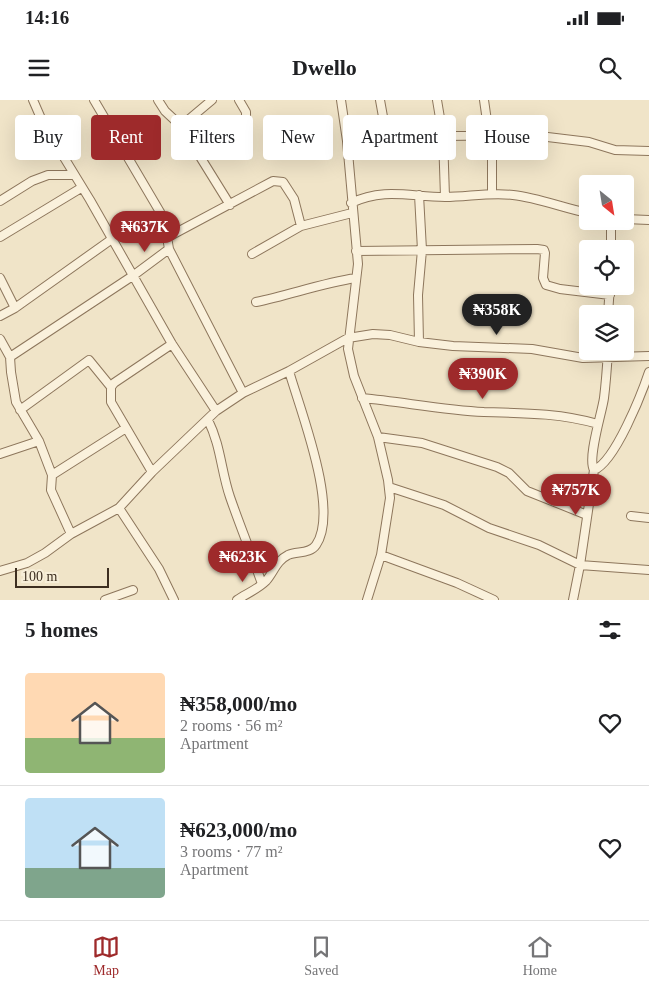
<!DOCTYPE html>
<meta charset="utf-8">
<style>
:root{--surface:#fff;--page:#f2f2f2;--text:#202124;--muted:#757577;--line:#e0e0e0;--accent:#9e2a2b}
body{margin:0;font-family:"Times New Roman",serif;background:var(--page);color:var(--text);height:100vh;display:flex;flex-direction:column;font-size:19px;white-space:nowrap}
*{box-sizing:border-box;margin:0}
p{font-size:16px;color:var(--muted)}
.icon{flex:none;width:28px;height:28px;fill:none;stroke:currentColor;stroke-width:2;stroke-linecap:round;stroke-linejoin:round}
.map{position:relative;height:500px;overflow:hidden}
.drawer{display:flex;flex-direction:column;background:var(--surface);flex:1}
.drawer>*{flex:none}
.top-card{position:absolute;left:15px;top:15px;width:620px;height:45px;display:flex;gap:10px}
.needle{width:32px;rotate:150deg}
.controls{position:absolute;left:579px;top:75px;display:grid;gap:10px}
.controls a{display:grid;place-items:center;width:55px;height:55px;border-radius:5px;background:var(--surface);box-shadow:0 5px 20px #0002;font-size:25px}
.scale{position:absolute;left:15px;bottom:12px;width:94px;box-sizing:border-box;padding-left:5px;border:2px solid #3d2e20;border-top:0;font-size:14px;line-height:18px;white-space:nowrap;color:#3d2e20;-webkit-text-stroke:4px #f7eed8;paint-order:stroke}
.price{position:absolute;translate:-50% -42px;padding:0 11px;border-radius:18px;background:var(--accent);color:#fff;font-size:16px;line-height:32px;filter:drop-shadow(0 1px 2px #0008)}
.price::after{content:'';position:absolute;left:50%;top:30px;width:15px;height:11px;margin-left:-8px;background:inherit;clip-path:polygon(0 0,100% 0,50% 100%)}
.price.selected{background:#222;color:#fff}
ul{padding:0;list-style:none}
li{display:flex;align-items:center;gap:15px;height:125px;padding:0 25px}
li+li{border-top:1px solid var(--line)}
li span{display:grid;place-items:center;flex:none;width:140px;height:100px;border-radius:5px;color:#555}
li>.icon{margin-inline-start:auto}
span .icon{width:60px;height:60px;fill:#fffc;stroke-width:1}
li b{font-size:21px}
h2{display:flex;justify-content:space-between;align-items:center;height:60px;padding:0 25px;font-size:21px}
.tag{padding:0 18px;border-radius:5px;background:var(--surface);box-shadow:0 5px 20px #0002;font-size:18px;line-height:45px}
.tag.selected{background:var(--accent);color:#fff}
.status{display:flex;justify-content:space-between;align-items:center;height:35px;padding:0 25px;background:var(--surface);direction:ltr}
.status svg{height:14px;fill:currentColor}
header{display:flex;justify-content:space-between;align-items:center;height:65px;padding:0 25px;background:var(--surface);font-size:22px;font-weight:700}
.tab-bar{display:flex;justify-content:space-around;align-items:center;height:70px;border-top:1px solid var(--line);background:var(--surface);font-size:14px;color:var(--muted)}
.tab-bar a{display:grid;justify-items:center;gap:2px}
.tab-bar .selected{color:var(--accent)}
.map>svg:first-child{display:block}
</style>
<div class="status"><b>14:16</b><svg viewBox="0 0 49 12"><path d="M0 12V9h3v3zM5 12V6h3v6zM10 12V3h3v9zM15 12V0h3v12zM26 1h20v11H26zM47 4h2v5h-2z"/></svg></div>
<header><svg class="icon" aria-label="menu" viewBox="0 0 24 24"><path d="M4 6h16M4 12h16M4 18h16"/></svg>Dwello<svg class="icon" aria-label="search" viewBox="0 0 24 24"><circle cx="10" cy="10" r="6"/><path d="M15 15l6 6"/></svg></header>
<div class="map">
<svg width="649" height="500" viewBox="0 0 649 500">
<rect width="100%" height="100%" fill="#f0e4c8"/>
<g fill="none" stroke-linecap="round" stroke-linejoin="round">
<g stroke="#8d765c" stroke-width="10">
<path id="street" d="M33,0L43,23L90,100L172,244L216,311
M94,0L160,112L165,125L169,149L243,293
M158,0L165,11L181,26L230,105
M341,0L347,41L358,164L348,249L354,276L378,337L388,380L390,398L381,455L367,500
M380,0L387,39
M437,0L443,36L445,97
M484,0L489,35
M181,26L212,0
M347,41L443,36L531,35L589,42L615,50L649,51
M194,47L246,22V12L239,0
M492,94V55L498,43V35
M419,95L422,150L418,195L419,242
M0,101L32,81L48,75H73
M351,103C384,87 411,97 445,97C467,97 491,92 513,95C539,98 563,108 588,113
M625,119L649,120
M0,137L81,88
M168,137L273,81L283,82L294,99L301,126
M611,149V121
M356,151L537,149L544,150L545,153L543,178L546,185L560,189L610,195
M252,154L301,126L352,113
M0,178L15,208
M256,202C290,195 322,183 356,178
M608,214L610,186
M0,216L15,208L112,139
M0,239L10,257L11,272L16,302L39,341L52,375L51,390L71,434
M10,257L134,175L169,149
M362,298C403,302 444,310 484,312C523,313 561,313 598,324
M20,310L89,260L111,287
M208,320C221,346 221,371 230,397C240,426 252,455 262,484
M378,337L422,343L497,367L509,373L527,391L587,415
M0,354L39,341
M594,370C615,362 642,293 649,272
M152,372L111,302V287L114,283L172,244
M52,375L126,328
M389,387L444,405L489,428L539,445L580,465L649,470
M119,408L159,469L174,500
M631,416L649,418
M381,455L457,483L494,500
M0,471L27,463L45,453L71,434L119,408L152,372L216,311L243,293L289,271L348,238L373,234L390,235L419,242L453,246L532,249L583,258L649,256
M105,500L133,490
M237,500C246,494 258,489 266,481C274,472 276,461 288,455C297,451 310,454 316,445C340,410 300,310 289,271
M573,500L580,465L594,370C587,358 602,313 604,298C606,282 607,267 608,251"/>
</g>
<use href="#street" stroke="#faf1dc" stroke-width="8"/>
</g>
</svg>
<div class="controls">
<a><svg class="needle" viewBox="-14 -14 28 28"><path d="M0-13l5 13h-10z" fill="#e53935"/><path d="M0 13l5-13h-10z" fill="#757577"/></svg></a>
<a><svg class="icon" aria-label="locate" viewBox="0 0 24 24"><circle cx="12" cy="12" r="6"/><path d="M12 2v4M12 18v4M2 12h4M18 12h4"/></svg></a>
<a><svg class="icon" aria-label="layers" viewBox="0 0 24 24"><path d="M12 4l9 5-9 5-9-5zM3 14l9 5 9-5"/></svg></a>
</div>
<div class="scale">100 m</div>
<b class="price" style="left:145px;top:153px">₦637K</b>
<b class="price selected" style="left:497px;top:236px">₦358K</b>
<b class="price" style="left:483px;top:300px">₦390K</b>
<b class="price" style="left:576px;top:416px">₦757K</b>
<b class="price" style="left:243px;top:483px">₦623K</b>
<div class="top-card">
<a class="tag">Buy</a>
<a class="tag selected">Rent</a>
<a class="tag">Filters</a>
<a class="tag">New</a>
<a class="tag">Apartment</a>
<a class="tag">House</a>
</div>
</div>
<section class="drawer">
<h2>5 homes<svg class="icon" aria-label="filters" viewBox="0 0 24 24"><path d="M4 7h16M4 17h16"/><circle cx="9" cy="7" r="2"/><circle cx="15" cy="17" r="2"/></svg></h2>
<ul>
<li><span style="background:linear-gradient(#ffd9b3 65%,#8fb573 0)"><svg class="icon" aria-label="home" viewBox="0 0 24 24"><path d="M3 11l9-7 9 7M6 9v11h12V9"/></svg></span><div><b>₦358,000/mo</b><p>2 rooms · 56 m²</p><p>Apartment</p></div><svg class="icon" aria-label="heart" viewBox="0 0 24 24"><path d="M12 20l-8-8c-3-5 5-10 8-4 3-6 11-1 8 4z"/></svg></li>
<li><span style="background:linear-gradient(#bfe0f5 70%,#7fa58c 0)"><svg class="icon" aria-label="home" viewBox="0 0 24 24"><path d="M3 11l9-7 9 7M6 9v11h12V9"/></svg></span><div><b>₦623,000/mo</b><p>3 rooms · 77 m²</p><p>Apartment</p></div><svg class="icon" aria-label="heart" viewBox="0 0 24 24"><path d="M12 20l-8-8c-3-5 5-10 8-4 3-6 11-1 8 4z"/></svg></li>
</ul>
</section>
<nav class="tab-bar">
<a class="selected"><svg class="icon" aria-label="map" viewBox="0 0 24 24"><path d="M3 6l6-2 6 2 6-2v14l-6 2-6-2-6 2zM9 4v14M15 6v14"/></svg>Map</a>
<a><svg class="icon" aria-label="saved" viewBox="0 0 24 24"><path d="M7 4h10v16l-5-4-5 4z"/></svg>Saved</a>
<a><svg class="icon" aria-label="home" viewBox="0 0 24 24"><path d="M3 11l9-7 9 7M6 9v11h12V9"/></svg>Home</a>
</nav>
